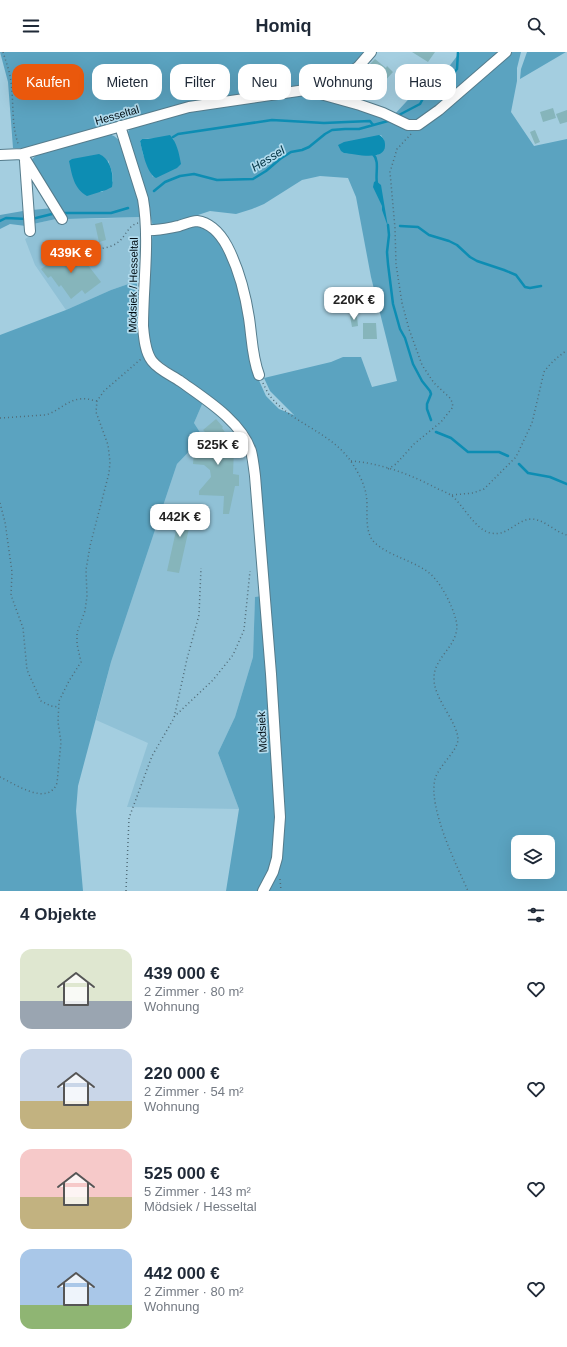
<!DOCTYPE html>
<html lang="de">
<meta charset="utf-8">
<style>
:root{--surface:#fff;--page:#f6f6f7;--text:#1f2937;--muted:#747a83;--accent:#ea580c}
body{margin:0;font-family:Arial,sans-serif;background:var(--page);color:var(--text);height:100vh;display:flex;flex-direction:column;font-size:15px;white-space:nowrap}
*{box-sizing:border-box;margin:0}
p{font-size:13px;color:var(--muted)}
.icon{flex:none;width:22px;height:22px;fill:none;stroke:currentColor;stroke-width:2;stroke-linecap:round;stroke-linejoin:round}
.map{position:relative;height:839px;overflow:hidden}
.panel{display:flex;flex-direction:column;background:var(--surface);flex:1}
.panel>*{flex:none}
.hud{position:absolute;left:12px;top:12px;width:543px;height:36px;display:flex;gap:8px}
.fabs{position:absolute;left:511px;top:783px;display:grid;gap:8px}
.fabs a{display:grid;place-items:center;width:44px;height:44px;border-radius:8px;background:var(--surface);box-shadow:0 4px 16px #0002;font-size:20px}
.price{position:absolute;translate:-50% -34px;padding:0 9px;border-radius:8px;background:#fff;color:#222;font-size:13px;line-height:26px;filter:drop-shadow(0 1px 2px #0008)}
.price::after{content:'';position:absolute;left:50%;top:24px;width:12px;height:9px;margin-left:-6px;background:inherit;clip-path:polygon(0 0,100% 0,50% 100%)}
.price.on{background:var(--accent);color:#fff}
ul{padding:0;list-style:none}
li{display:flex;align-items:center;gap:12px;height:100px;padding:0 20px}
li span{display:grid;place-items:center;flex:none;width:112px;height:80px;border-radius:12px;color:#555}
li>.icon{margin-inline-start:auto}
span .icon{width:48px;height:48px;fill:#fffc;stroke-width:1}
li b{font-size:17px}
h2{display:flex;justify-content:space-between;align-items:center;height:48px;padding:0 20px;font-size:17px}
.pill{padding:0 14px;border-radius:12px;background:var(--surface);box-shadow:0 4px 16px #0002;font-size:14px;line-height:36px}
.pill.on{background:var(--accent);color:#fff}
header{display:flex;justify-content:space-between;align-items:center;height:52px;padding:0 20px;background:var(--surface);font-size:18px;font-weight:800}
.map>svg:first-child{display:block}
</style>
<header><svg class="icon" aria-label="menu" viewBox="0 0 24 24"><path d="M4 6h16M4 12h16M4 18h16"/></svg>Homiq<svg class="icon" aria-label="search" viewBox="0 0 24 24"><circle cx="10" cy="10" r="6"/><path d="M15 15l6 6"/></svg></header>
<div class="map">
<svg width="567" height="839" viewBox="0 0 567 839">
<rect width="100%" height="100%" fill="#a4cee0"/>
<path fill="#90c1d6" d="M141,165L140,202L137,229L111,238L66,258L35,213L25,187L35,181L33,172L56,167H94Z
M203,350L230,371L242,391L248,415L261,544L255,545L253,605L235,665L218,701L239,757L127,755L148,691L96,668L111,610L177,412L203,385L194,371Z"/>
<path fill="#5ba3c0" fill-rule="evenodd" d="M0,0H364L357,10L331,26L307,32L188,52L109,72L24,96H13L8,30Z
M460,0H501L421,67C410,71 405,68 394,63L429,25L445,20Z
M509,0H521L517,16V29L511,60L534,94L567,87V839H226L239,757L218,701L235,665L253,605L255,545L261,544L254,399L208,344L156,306L152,299L146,273L153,174L129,89L128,80L131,75L189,58L307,42L358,55L409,76ZM381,83L384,88L378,103L344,101ZM173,86L174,91L153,125L143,102L140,89L142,87ZM320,124L348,126L356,145L371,225L397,329L372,335L361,305H343L331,310L264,326L270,339L294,363L279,357L266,344L251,311L240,234L223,196L217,186L209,178L197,174L195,164L210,159L236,162L252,157L264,152L302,128ZM518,790H548V820H518Z
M527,0H566L520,27L521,17Z
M109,82L114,84L120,89L138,145L141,165L66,167L31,108L39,101ZM108,108L112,120L113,129L102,140H98Z
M53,156L56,167L33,172L32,158Z
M23,159L25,161L26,174L10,172L0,177V163Z
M137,229V274L143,302L203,350L194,371L203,385L177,412L111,610L78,734L76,759L83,839H0V283L66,258L111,238Z"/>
<path fill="#0d8db3" d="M170,83C177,91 179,101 181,112L177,116L156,126C147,122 142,98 140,89L142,87H148Z
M379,83C383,85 385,88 385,93C386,110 355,102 344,101L341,99L338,93L344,90Z
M99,102C111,107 114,123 112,135L106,138L87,144C74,137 72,123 69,109L72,107Z
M376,129L381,133L388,175L382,158V154L373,135L374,130Z"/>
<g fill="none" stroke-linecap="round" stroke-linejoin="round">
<path stroke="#0d8db3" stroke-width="2.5" d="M397,64L420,52L432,30L452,23L457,17L458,0
M173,85L178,82L272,68L324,71L370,69L373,73
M373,102C380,109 375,122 377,132
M154,139L165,130L180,124L194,122L217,128L253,127L266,119L280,107L291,100L302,98L309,95L325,82L332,78L345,77H359L388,69
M61,161H111L128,156
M32,167L56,161
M0,169L6,166L27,167
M388,173L389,183L387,200L388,212L393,252L400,277L405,286L413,312L422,329L430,339L431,342L427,352V357L431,368
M400,174L418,175L429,183L449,189L457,193L470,205L477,209L504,218L516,223L525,235L530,236L541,234
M436,380L451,386L468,400H499L508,404
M519,412L528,421L550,425L567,432"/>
</g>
<path fill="#86b5bb" d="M412,0H435L428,10Z
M375,7L386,16L387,14L393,20L383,31L367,15Z
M553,56L556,66L543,70L540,60Z
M567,58V70L560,72L556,62Z
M535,78L540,90L535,92L530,80Z
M102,170L106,188L99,190L95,172Z
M66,193L73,201L64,208L71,217L84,208L101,230L85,242L82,238L71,247L61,233L59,235L51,224L48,226L41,217L55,207L52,204Z
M350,264H357L358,274L352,275Z
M363,271H376L377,287H363Z
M216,367L223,375L222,376L232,390L230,391L234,397L233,422L239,423V434H235L229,462H223L224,444L199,443V439L211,425L210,418L204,413L193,412L194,397L214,398L209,391L213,388L203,378Z
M182,452L194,454L179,521L167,519Z"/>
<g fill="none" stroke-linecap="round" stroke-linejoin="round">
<g stroke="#557c8c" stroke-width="12">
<path id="minor" d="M312,37L317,41L360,53L383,61L408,73H418L439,58L506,0
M120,74L143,147C150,188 143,232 143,274C144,285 145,300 152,309C159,318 171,323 180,329C205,347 241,369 251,399C253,407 254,416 255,424L271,622L280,765L277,806L273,820L263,839
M22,102L62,167
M0,103L22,102L189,55L312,37L339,28L358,15L371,0
M25,109L30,179
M146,178C157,179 168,176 179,174C185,172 192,169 197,169C211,171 221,183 227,194C239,217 245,240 249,266C252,286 252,305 259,323"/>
</g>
<path stroke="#516c78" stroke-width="1.5" stroke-dasharray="1 3" stroke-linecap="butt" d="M3,0C6,10 10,20 11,30C14,51 11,74 19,94
M83,200C94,197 109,197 117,191C126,185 127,174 138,171
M263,331C265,335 267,340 270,344C292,372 332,380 352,411C358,420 364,431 366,442C369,456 363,478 374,490C381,497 392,502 401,506C410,510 420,514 428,520C441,530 452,553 456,568C462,593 433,604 434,627C434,647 457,669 458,687C458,699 439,713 435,727C428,756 456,812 468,839
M0,366L45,363C58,360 67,348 80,347C86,346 91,348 97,349
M351,409C381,411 412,423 438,437C443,439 448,441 452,444C464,454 475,478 491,481C507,485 516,468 531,467C544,467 555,480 567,483
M388,417L396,412L414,392L441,370L453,355L452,350L450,346L434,331L422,313L409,277L402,251L396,212L395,176L390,120L397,97L411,82
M452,443L473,441L484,437L516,405L532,371L544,320C550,311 558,305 567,298
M0,451L5,470L12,520L11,543L23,576L27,618L41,649L51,654L59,655
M174,665L213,628L233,603L244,578L250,519
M0,725C15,732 48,755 57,731L61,690L58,670L59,649L69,629L81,610L77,592V581L85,559L87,544L86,518L90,494L109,421L110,410L108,393L96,360L97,349L104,339L141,307
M280,827L281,839
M126,839L129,766L152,704L174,666L187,607L199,563L201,516"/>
<use href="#minor" stroke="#fff" stroke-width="10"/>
</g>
<g text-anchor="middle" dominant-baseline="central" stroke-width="3.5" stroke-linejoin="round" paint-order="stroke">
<g font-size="11" fill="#020e14" stroke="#b1dbed">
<text transform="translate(117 63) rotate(-16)">Hesseltal</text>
<text transform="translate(133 233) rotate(-89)">Mödsiek / Hesseltal</text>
<text transform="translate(262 680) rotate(-93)">Mödsiek</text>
</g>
<g font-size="12" font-style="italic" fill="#003141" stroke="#b1dbed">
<text transform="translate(268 107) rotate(-32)">Hessel</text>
</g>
</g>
</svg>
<div class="fabs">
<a><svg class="icon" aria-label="layers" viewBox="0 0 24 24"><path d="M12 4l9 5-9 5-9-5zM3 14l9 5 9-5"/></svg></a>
</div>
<b class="price on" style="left:71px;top:222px">439K €</b>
<b class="price" style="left:354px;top:269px">220K €</b>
<b class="price" style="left:218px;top:414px">525K €</b>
<b class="price" style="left:180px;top:486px">442K €</b>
<div class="hud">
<a class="pill on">Kaufen</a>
<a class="pill">Mieten</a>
<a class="pill">Filter</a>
<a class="pill">Neu</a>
<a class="pill">Wohnung</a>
<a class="pill">Haus</a>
</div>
</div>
<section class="panel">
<h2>4 Objekte<svg class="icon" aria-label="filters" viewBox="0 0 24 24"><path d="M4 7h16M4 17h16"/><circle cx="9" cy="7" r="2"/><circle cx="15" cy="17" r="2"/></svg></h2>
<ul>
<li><span style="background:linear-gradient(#dfe7d0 65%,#9aa5b1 0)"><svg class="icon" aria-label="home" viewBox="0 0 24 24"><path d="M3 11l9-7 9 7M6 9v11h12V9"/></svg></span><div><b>439 000 €</b><p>2 Zimmer · 80 m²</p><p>Wohnung</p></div><svg class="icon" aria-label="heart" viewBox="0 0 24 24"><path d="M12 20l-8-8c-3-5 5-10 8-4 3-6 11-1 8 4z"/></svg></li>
<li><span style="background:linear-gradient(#c9d6e8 65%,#c2b280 0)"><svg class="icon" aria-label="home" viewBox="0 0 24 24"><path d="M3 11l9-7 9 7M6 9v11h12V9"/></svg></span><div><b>220 000 €</b><p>2 Zimmer · 54 m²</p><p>Wohnung</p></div><svg class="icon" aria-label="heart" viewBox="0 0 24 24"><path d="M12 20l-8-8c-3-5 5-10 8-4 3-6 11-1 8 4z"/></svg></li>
<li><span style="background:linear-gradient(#f6c9c9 60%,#c2b280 0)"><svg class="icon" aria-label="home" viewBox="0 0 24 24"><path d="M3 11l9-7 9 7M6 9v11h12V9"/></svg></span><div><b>525 000 €</b><p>5 Zimmer · 143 m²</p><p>Mödsiek / Hesseltal</p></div><svg class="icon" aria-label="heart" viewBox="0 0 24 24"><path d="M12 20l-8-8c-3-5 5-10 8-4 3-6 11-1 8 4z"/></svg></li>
<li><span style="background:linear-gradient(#a9c7e8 70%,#8fb573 0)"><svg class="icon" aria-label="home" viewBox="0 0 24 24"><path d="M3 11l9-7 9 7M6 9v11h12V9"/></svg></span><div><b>442 000 €</b><p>2 Zimmer · 80 m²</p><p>Wohnung</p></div><svg class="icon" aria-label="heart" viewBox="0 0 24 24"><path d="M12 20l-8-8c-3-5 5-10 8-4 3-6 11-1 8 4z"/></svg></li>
</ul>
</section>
